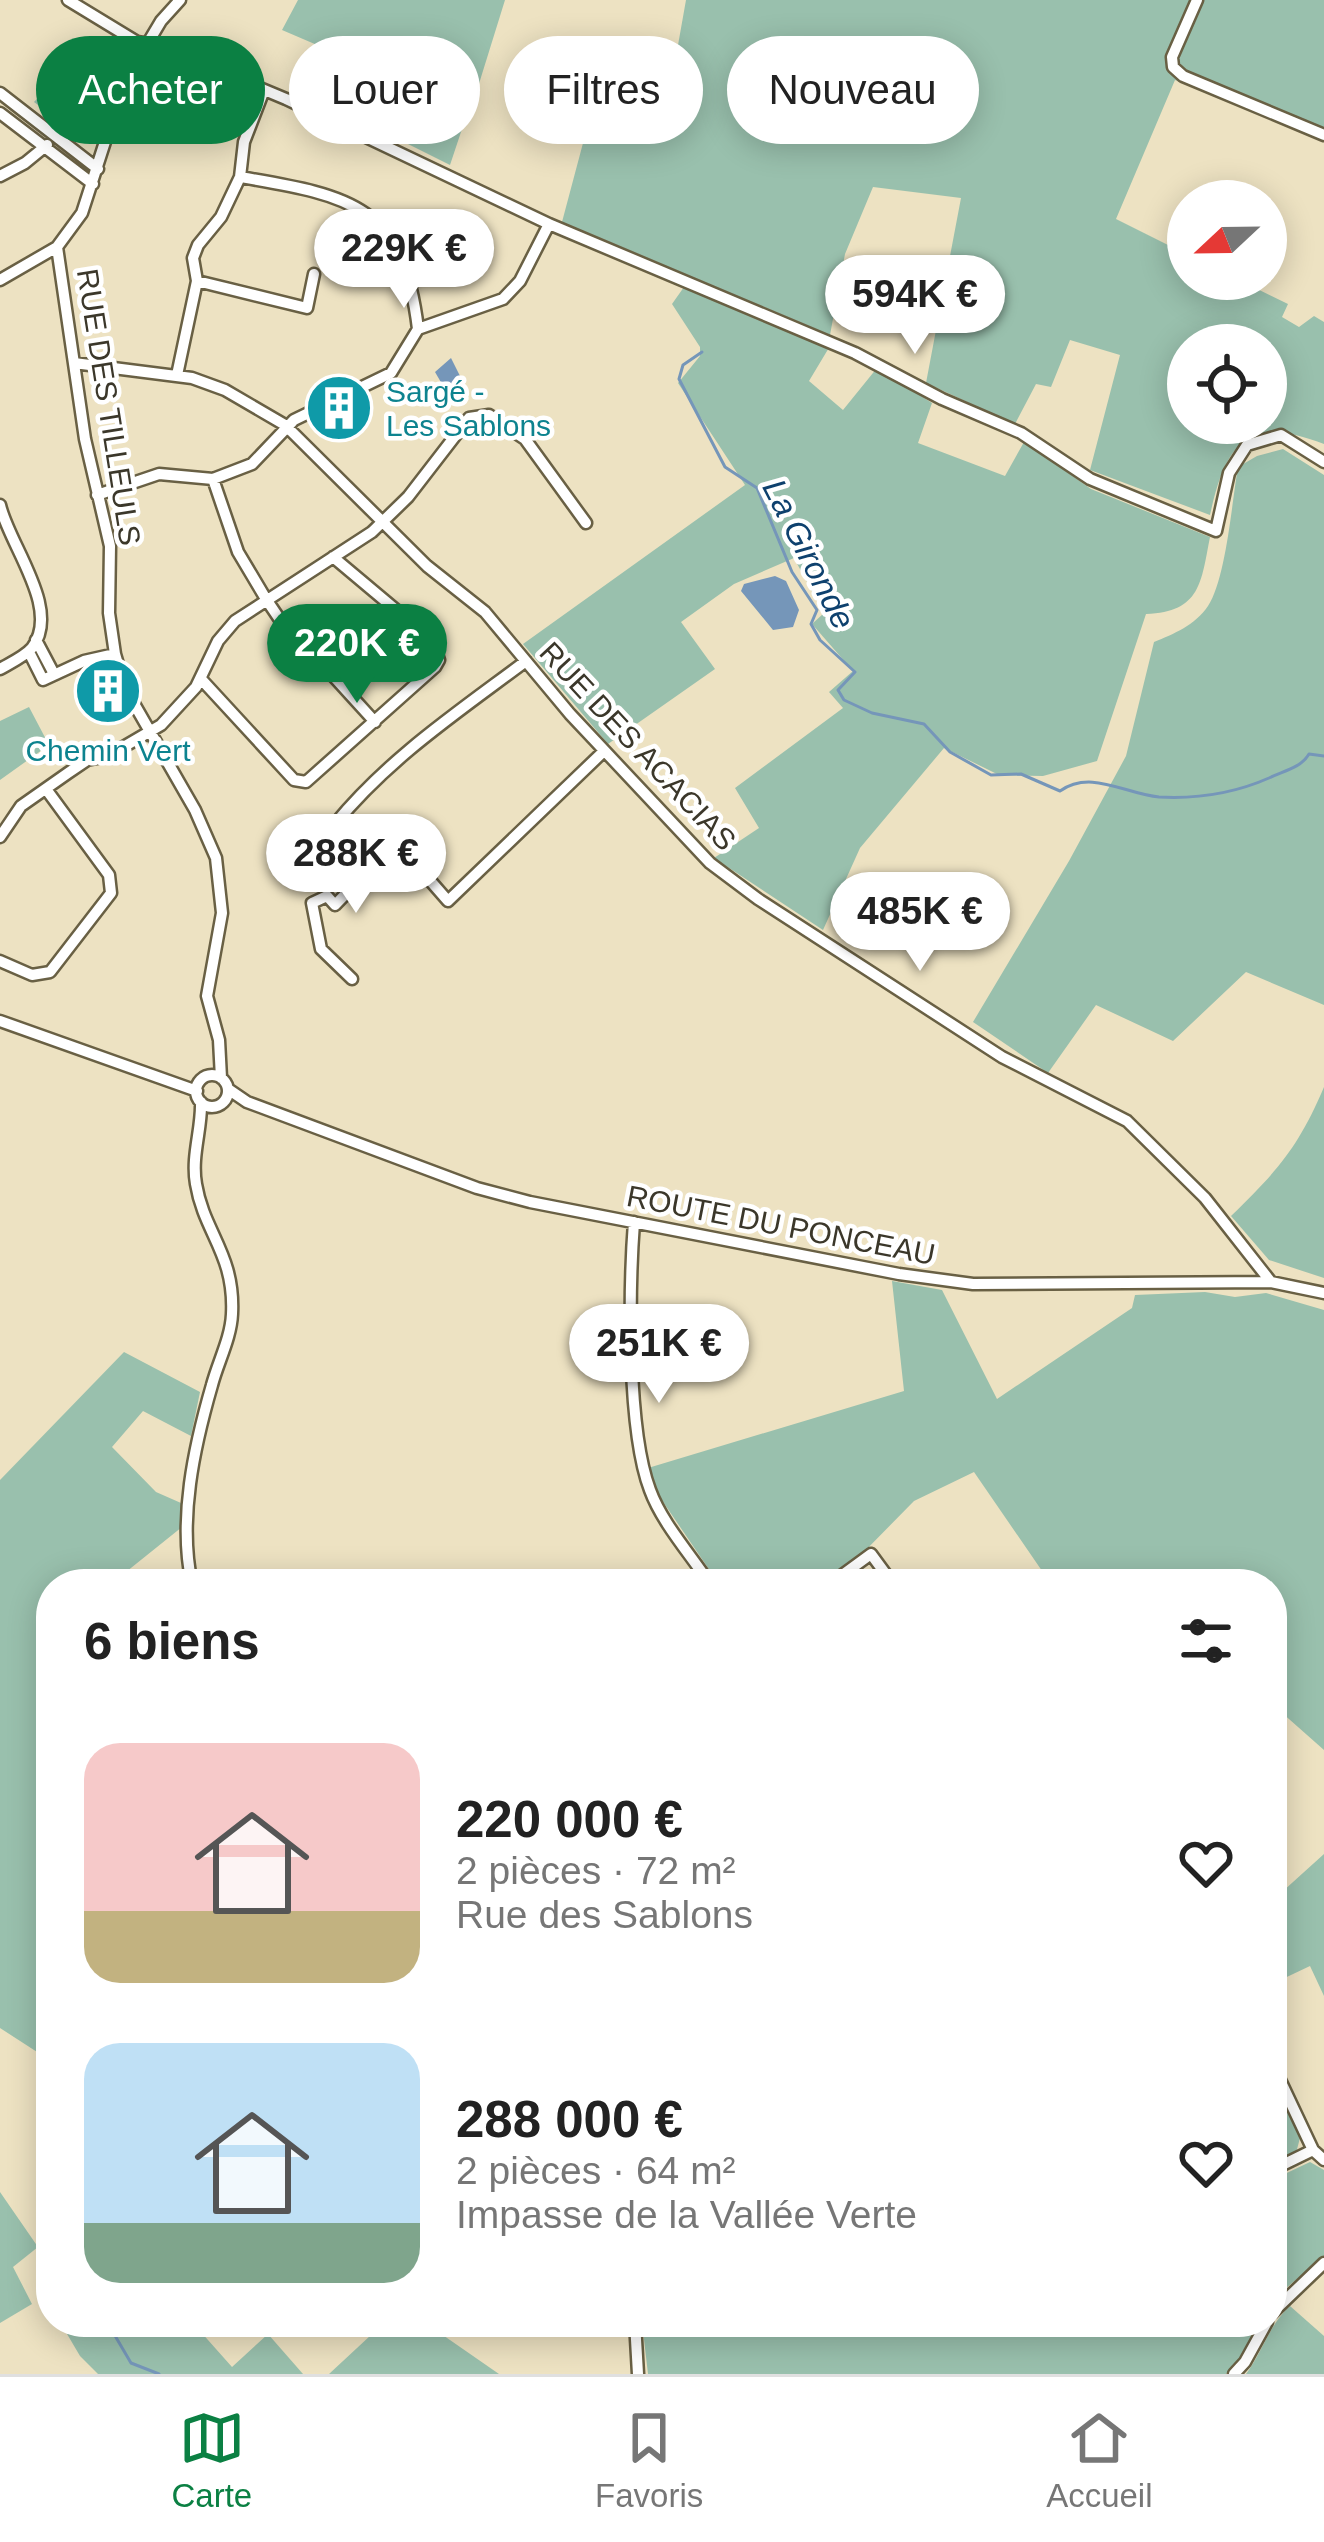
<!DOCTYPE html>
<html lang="fr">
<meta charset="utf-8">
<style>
:root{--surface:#fff;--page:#f2f2f2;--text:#222;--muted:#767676;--line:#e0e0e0;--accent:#0b8043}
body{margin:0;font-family:Helvetica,sans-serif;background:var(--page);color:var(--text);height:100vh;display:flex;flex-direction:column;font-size:45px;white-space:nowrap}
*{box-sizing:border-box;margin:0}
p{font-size:39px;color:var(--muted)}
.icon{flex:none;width:66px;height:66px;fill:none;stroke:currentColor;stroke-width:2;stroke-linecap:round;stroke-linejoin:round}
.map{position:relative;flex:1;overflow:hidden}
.side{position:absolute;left:36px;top:1569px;width:1251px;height:768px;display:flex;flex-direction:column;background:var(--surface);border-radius:48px;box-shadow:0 6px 30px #0003}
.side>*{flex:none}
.guide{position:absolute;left:36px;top:36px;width:1254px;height:108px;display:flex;gap:24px}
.needle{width:78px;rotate:248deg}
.tools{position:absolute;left:1167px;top:180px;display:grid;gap:24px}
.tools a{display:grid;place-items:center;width:120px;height:120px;border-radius:50%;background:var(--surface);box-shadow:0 6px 30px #0003;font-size:60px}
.price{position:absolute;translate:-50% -102px;padding:0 27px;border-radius:42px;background:#fff;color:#222;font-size:39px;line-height:78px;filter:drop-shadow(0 3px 6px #0008)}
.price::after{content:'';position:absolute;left:50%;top:72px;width:36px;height:27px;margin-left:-18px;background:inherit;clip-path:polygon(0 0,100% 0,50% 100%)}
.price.active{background:var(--accent);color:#fff}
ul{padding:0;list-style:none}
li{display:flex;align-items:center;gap:36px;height:300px;padding:0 48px}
li span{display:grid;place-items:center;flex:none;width:336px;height:240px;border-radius:36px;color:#555}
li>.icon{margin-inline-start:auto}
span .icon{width:144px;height:144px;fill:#fffc;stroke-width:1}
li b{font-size:51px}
h2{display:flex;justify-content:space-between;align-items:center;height:144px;padding:0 48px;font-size:51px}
.pill{padding:0 42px;border-radius:54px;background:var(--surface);box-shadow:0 6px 30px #0003;font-size:42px;line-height:108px}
.pill.active{background:var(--accent);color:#fff}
.menu{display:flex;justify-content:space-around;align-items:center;height:168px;border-top:3px solid var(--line);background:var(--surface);font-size:33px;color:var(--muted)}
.menu a{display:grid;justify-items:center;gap:6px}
.menu .active{color:var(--accent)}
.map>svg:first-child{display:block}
</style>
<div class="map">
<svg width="1324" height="2374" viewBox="0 0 1324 2374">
<rect width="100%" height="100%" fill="#ede2c2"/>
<path fill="#99c0ad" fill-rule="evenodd" d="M298,0H505L473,103L431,94L470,105L450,165L350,115L366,66L282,30Z
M686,0H1324V141L1175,80L1116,219L1188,255V279H1237L1288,304L1282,317L1299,327L1314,316L1324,322V444C1248,415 1226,442 1210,515L1090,470L1120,355L1070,340L1051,387L1036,384L1015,424L926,383L961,198L873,187L845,254L830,335L562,222L591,113L667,107ZM1188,345H1266V423H1188Z
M68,40L107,79L46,111L34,102L63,72Z
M684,287L830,346L809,381L843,410L877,368L932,403L918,443L1005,476L1024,442L1091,489L1210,537C1201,582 1201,612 1146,614L1097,761L1043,776L999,775L944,748L860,848L823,930L714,858L759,828L735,788L843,708L829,692L853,671L812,624L824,613L794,558L734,584L681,622L715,669L608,744L523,644L745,485L678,383L700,356V347L672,304Z
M1283,449L1324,475V1005L1246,972L1173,1041L1096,1005L1048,1073L973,1022L1069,861L1126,756L1154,642C1174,634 1195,625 1208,606C1226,579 1232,501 1238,467L1257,456Z
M29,707L49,745L0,780V721Z
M1324,1087V1278L1269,1260L1231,1216C1278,1170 1298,1148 1324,1087Z
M892,1281L942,1290L997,1399L1132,1308L1135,1295L1205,1292L1235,1297L1266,1293L1324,1310V1750L1272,1704V1584H1051L974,1472L914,1501L859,1557L813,1584H719L659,1496L648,1468L904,1391Z
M124,1352L200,1392L191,1436L143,1411L112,1447L156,1492L181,1503L182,1527L111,1584H51V1633L45,1638L51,1646V2061L0,2028V1480Z
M1324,1854V1996L1310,1966L1272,1984V1901Z
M1272,2080L1300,2138L1296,2153L1272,2165Z
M1310,2162L1324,2170V2256L1272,2300V2180Z
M0,2192L38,2247L13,2267L32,2304L0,2323Z
M1290,2306L1324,2336V2374H1246C1263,2351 1269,2325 1290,2306Z
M60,2322H192L232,2367L268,2334L303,2374H98L80,2356Z
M385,2322H424L499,2374H329Z
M642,2322H1256L1243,2358L1226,2374H648Z"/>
<path fill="#7596b9" d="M451,358L462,380L446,391L435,372Z
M775,576L786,581L799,610L793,627L773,630L741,591L744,584Z"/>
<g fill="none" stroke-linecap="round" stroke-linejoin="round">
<path stroke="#7596b9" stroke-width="3" d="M702,352L683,365L679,379L725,467L757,488L792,572L817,610L811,624L820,640L855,672L838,690L844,700L872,713L924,724L950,752L991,775L1021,774L1060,791C1091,769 1125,794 1159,797C1196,799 1235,793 1269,778C1283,771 1301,768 1309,754L1324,756
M107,2322L131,2363L159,2374"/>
<g stroke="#696044" stroke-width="15">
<path id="minor" d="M68,0L137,42L157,45L286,99L549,224L855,353L942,399L1021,433L1090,479L1216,531L1229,473L1247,445L1281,435L1324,462
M1197,0L1172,57L1173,67L1183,76L1324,135
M0,93L98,169
M0,113L93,184
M0,176L25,163L47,145
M240,177C351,196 403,204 418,329
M57,247L85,439L110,546L109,613L115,654L125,688L195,810L216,858L222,913L207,996L219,1040L221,1078
M0,280L57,247L82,213L124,83L161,21L180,0
M197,281L307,308L314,274
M74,363L192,378L225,390L285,425L427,566L485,612L570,714L710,863L758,899L1002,1057L1127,1121L1205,1198L1271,1282
M177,375L197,281L193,258L198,245L221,217L240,177L244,142L264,90
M213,479L238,552L266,599L293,639L315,656L375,722
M97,495L159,474L213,479L252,464L294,420L391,373L418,329L503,299L520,281L549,224
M0,505C9,545 62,609 32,648C24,657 10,663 0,669
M36,640L54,674
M29,652L43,680L84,661L115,654
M526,661C458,712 389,758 335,824L370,857L413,861L448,901L604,751
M201,679L294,780L306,782L435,667L439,660L433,641L333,557
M0,837L21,806L68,773L87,760L108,756L161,725L196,687L218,641L235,621L372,532L408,497L469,418L489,415L525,439L586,523
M0,961L32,975L50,972L111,893L109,875L46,789
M352,979L321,949L312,903L327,896L335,905L367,872L370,857
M0,1021L197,1091
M196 1091a16 16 0 1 1 32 0a16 16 0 1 1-32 0Z
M228,1089L247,1102L477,1188L530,1202L899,1274L973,1284L1271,1282L1324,1293
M634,1222C629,1288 627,1430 650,1490C662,1523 691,1555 710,1584
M192,1584C178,1520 194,1447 212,1385C218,1362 231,1338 232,1314C235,1254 204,1233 196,1184C191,1156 202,1129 201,1102
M830,1584L871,1554L893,1584
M1280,2080L1313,2150L1324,2160
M1272,2170L1313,2150
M1272,2313L1324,2263
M635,2322L638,2374
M1234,2374L1245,2362L1267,2322"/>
</g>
<use href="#minor" stroke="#fff" stroke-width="10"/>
</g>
<defs>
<g id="building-disc" transform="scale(3.45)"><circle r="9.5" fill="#0f9aa8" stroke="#fff"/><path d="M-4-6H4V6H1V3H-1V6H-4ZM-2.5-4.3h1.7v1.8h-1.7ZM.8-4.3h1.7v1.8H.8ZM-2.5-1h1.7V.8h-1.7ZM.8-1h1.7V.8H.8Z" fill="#fff"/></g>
</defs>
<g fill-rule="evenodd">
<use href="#building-disc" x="339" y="408"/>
<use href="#building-disc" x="108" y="691"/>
</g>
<g text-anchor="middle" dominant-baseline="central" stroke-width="9" stroke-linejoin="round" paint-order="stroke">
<g font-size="30" fill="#0d838f" stroke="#fff" text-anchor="start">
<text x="386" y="391">Sargé -<tspan x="386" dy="34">Les Sablons</tspan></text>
<text x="108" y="750" text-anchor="middle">Chemin Vert</text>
</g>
<g font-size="30" fill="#3b372a" stroke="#fff">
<text transform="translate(109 407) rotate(81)">RUE DES TILLEULS</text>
<text transform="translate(638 746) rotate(47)">RUE DES ACACIAS</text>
<text transform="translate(781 1225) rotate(11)">ROUTE DU PONCEAU</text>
</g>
<g font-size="33" font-style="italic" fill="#0e416e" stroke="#fff">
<text transform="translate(809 554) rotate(63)">La Gironde</text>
</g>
</g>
</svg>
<div class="tools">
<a><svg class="needle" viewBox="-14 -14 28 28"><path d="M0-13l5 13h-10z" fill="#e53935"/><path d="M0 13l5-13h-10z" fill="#767676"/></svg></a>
<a><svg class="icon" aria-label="locate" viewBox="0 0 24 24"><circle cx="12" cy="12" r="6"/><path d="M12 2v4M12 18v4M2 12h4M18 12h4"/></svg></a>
</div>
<b class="price" style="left:404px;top:311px">229K €</b>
<b class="price" style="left:915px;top:357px">594K €</b>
<b class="price active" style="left:357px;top:706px">220K €</b>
<b class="price" style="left:356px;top:916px">288K €</b>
<b class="price" style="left:920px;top:974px">485K €</b>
<b class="price" style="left:659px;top:1406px">251K €</b>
<div class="guide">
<a class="pill active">Acheter</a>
<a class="pill">Louer</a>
<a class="pill">Filtres</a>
<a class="pill">Nouveau</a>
</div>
<section class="side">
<h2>6 biens<svg class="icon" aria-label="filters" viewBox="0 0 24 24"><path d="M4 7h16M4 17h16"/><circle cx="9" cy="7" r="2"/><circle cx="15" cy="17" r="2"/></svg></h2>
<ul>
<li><span style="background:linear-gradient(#f6c9c9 70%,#c2b280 0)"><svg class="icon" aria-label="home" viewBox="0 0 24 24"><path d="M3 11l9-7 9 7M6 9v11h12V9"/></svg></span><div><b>220 000 €</b><p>2 pièces · 72 m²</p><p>Rue des Sablons</p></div><svg class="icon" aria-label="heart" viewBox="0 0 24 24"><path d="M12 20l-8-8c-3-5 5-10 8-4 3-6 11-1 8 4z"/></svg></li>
<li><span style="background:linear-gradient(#bfe0f5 75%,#7fa58c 0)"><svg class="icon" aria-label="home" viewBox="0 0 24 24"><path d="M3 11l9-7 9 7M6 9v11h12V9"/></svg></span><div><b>288 000 €</b><p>2 pièces · 64 m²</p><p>Impasse de la Vallée Verte</p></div><svg class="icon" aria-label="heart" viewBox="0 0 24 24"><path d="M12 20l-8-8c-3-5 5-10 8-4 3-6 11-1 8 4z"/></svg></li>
</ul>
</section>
</div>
<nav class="menu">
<a class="active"><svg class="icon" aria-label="map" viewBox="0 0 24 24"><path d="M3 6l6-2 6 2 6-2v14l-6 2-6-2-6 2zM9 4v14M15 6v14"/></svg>Carte</a>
<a><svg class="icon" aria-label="saved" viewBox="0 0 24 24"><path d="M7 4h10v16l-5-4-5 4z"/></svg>Favoris</a>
<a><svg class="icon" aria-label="home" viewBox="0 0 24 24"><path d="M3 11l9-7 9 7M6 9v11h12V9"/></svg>Accueil</a>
</nav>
